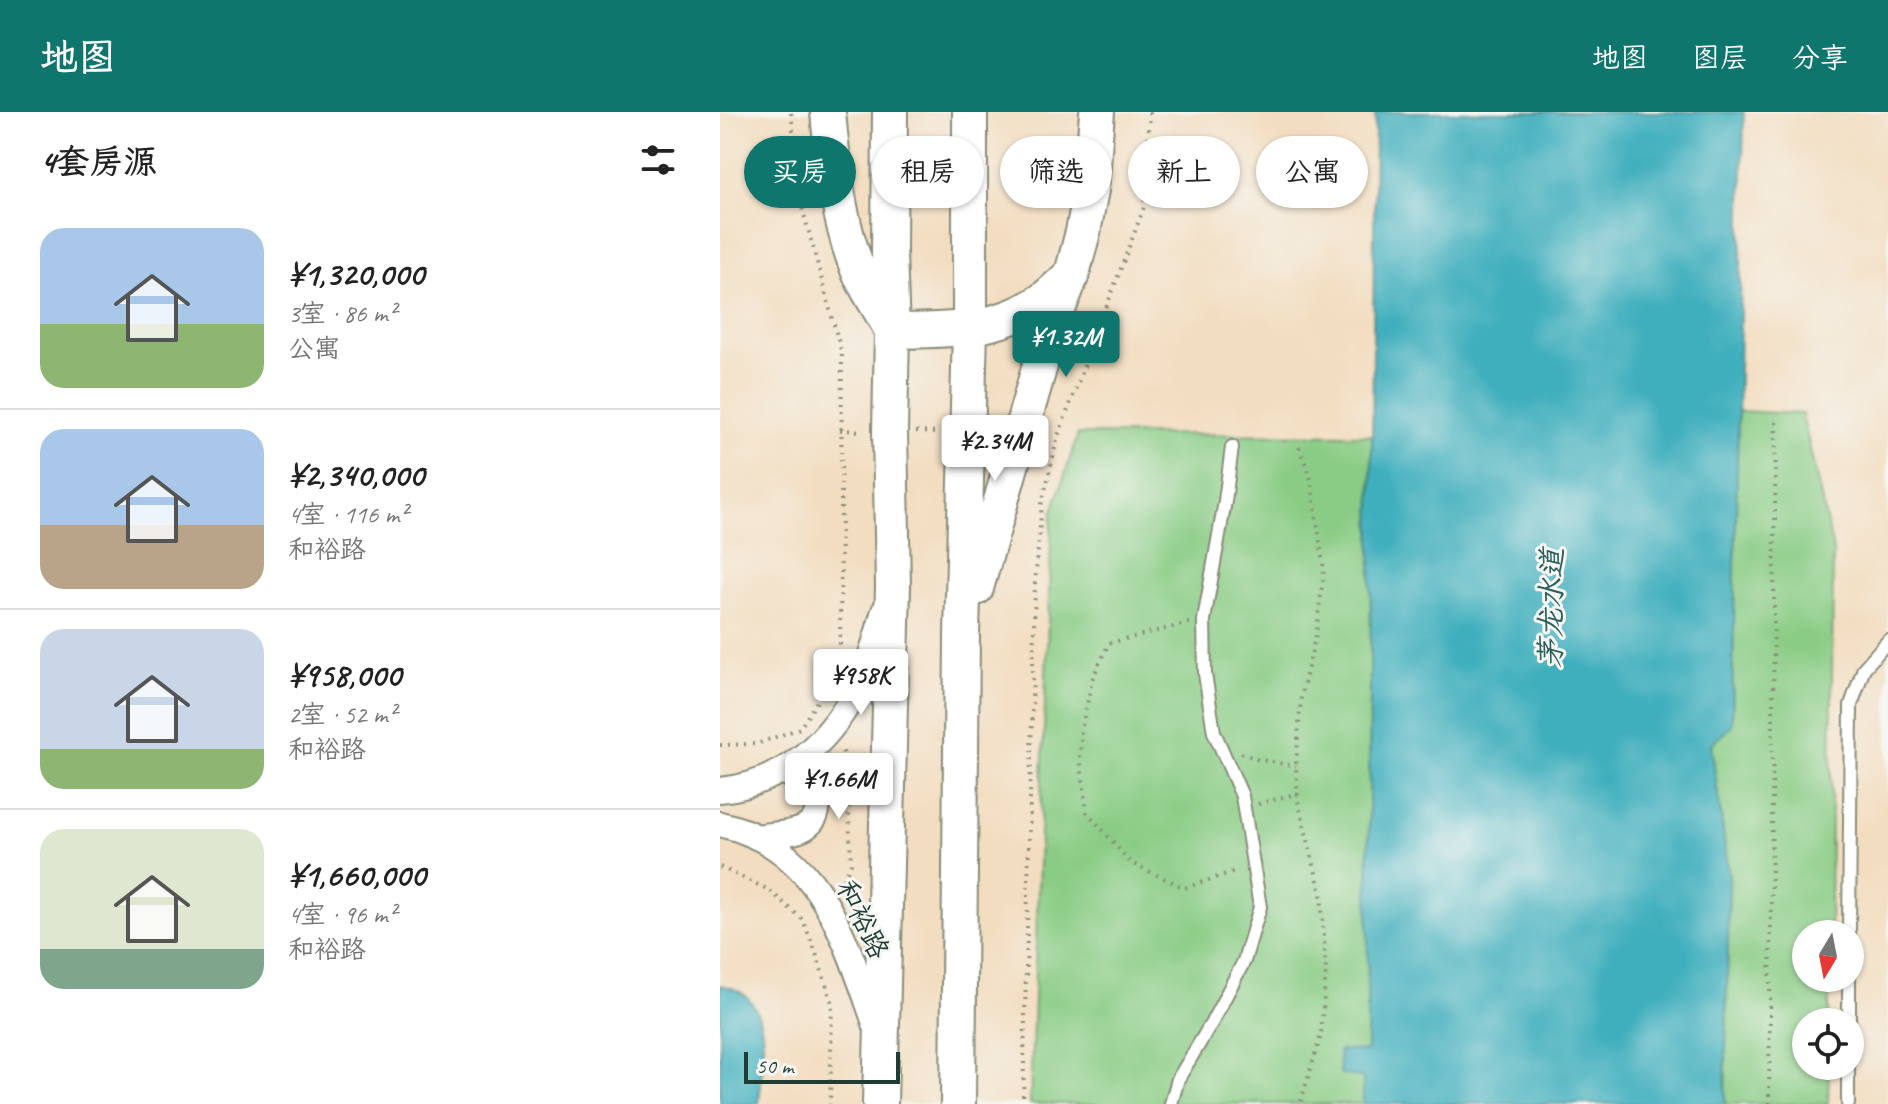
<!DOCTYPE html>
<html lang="zh">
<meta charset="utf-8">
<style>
:root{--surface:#fff;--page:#f6f6f6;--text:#222;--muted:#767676;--line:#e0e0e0;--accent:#0f766e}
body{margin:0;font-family:Caveat,"LXGW WenKai TC",sans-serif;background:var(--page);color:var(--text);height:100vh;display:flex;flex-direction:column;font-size:30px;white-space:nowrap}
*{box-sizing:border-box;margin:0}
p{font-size:26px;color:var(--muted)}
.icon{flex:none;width:44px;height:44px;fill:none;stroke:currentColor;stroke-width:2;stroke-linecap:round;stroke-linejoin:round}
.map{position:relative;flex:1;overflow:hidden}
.side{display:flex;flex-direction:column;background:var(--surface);width:720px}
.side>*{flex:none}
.guide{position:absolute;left:24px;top:24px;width:760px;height:72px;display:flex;gap:16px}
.needle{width:52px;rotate:190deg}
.controls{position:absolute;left:1072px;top:808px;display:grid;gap:16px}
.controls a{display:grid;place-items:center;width:72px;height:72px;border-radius:50%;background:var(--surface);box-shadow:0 2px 6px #0004;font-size:40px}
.scale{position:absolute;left:24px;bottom:20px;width:156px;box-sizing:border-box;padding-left:8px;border:4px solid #1f3d34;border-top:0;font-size:22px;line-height:28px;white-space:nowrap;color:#1f3d34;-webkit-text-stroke:6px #f6f6f2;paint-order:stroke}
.price{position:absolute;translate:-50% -68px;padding:0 18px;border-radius:8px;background:#fff;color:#222;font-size:26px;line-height:52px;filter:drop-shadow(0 2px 4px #0008)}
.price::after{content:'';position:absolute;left:50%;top:48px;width:24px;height:18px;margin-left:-12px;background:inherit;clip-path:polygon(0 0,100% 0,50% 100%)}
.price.on{background:var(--accent);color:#fff}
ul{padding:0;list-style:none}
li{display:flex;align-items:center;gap:24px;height:200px;padding:0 40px}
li+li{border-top:2px solid var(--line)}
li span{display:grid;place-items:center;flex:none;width:224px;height:160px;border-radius:24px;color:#555}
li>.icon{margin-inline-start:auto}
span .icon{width:96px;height:96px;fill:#fffc;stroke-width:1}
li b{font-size:34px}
h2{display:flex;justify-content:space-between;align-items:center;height:96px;padding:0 40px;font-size:34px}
.chip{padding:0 28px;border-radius:36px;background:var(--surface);box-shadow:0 2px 6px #0004;font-size:28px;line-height:72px}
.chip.on{background:var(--accent);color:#fff}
header{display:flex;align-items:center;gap:48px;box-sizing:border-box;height:112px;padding:0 40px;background:var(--accent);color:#fff}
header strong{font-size:38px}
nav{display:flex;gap:44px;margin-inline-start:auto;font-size:28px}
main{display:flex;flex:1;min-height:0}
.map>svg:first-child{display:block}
</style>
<header>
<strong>地图</strong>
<nav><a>地图</a><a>图层</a><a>分享</a></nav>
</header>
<main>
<section class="side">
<h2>4套房源<svg class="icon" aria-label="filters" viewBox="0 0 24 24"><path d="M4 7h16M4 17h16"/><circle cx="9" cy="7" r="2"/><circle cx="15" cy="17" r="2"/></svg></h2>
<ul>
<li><span style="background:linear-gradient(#a9c7e8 60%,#8fb573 0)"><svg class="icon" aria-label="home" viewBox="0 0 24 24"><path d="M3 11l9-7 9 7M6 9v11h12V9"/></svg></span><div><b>¥1,320,000</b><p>3室 · 86 m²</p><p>公寓</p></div></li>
<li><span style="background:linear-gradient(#a9c7e8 60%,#b9a48a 0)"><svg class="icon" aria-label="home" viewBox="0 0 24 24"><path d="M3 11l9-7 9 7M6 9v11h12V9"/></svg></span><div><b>¥2,340,000</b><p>4室 · 116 m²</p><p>和裕路</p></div></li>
<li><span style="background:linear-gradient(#c9d6e8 75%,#8fb573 0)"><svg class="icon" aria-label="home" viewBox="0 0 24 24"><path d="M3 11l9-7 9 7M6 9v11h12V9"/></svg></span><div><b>¥958,000</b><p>2室 · 52 m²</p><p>和裕路</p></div></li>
<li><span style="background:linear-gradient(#dfe7d0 75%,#7fa58c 0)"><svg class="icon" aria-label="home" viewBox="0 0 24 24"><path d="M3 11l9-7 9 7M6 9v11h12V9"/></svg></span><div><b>¥1,660,000</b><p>4室 · 96 m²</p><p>和裕路</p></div></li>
</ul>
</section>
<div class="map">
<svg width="1168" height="992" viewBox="0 0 1168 992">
<rect width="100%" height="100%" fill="#f6f6f2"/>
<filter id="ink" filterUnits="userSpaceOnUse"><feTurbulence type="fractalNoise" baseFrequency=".0125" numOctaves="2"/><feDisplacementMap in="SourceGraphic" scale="16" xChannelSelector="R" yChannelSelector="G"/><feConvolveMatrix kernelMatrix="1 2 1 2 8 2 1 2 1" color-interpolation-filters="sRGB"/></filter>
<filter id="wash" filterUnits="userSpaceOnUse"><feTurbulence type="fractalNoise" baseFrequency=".006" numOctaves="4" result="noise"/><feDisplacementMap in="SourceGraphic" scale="32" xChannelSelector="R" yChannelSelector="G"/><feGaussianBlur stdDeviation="1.8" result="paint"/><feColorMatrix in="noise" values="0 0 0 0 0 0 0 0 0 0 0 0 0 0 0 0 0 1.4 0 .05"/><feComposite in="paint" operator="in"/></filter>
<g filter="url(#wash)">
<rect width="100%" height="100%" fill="#f3ddc0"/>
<path fill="#8acc85" stroke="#54845c" stroke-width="2" d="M1018,299L1082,302L1113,438L1110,822H1086V866H1109V910H1086V954H1109L1108,992H1005L1009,764L991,632L1012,613Z
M358,322L652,323L647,939H620L644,966L643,992H310L332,402Z"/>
<path fill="#41afbd" stroke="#307678" stroke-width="2" d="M655,0H1024L1012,613L991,632L1009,764L1005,992H643V966L620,962L619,938L647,939Z
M0,873C57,881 42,950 39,992H0Z"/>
</g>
<g filter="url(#ink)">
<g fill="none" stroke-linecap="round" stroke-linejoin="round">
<g stroke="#898d7a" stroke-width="16">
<path id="lane" d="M1129,822L1131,593L1144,556L1168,529
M1129,910V866
M451,992L458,967L491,912L524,849L540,795L522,684L494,620L485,562L484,508L505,389L512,335
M1128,992V954"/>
</g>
<g stroke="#898d7a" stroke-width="28">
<path id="street" d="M0,678C65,672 113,627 140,570C151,548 157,522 164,499
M0,712C101,734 126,830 156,914
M36,725C51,722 73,723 86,715C92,711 96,705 97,699C103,676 80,668 64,660"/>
</g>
<g stroke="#898d7a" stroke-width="38">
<path id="secondary" d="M108,0C113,53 118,110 139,160C148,179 160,197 170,215
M172,219C224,218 275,220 320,190C330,183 340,173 349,165
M256,476L331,215L352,162L363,120L371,78L377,0
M160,992L173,474L170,319L172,219L169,141L170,0
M238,992L242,523L250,217V0"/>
</g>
<path stroke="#898d7a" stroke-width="4" stroke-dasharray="2 6" stroke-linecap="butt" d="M120,318L144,319
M196,320L220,321
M579,335L591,367L604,458L596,522L581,585L576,654L578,689L601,781L606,858L601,923L580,992
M469,511L389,531L373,565L361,618L360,645L367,700L411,751L465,776L518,758
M0,633L37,632L80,616L96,591L120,540L122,242L81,91L71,0
M521,641L536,647L576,654
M538,692L578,681
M0,755L49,778L82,807L95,838L112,891L110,992
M120,774L131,751L127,650L121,635
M303,992L315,471L322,391L338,324L424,95L430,0
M1049,992L1056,306"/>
<use href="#lane" stroke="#fff" stroke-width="12"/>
<use href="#street" stroke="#fff" stroke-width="24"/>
<use href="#secondary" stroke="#fff" stroke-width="34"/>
</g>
</g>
<g text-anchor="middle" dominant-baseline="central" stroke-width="6" stroke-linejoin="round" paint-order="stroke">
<g font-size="28" fill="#1f3d34" stroke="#f6f6f2">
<text transform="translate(143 807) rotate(64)">和裕路</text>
</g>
<g font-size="30" font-style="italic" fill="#295f5d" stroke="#f6f6f2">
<text transform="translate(831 496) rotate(-89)">茅龙水道</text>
</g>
</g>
</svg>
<div class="controls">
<a><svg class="needle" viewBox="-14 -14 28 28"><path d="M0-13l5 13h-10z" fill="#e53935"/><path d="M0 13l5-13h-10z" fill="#767676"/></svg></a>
<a><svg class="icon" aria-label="locate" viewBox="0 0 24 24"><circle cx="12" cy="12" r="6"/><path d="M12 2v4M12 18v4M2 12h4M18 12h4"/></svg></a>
</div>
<div class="scale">50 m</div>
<b class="price on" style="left:346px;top:267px">¥1.32M</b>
<b class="price" style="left:275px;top:371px">¥2.34M</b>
<b class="price" style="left:141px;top:605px">¥958K</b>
<b class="price" style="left:119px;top:709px">¥1.66M</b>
<div class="guide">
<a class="chip on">买房</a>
<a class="chip">租房</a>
<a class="chip">筛选</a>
<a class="chip">新上</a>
<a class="chip">公寓</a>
</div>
</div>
</main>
